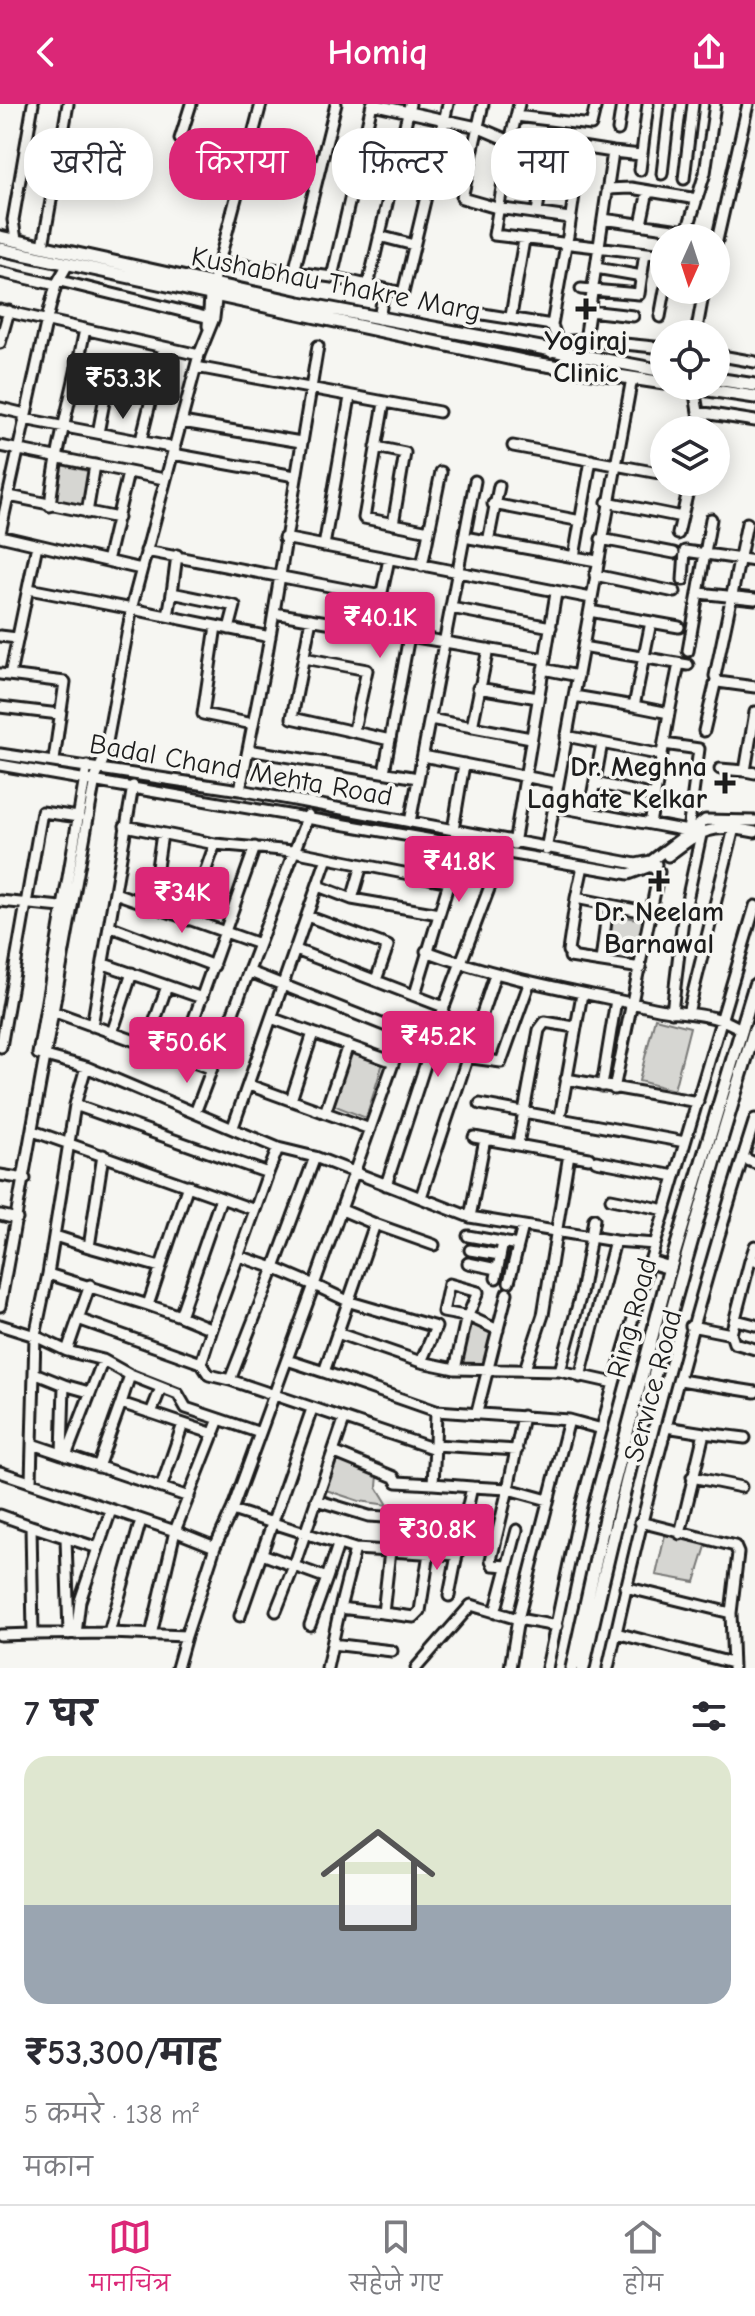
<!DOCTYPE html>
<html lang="hi">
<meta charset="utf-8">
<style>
:root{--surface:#fff;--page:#f7f7f7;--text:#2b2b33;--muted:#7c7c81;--line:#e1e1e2;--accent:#db2777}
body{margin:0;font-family:"Comic Neue","Playpen Sans Deva",sans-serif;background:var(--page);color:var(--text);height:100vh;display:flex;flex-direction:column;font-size:30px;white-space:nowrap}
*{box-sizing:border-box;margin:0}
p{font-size:26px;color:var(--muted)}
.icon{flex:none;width:44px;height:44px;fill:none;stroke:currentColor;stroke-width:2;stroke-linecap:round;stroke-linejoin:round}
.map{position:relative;height:1564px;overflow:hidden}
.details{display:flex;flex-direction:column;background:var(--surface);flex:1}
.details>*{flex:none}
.banner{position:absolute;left:24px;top:24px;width:708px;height:72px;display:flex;gap:16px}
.needle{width:52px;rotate:183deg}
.tools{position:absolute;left:650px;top:120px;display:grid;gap:16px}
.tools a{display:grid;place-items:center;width:80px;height:80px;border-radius:50%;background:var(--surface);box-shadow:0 4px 20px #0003;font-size:40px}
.price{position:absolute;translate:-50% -68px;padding:0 18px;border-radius:8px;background:var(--accent);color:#fff;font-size:26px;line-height:52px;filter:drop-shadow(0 2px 4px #0008)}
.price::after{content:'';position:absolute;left:50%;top:48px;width:24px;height:18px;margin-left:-12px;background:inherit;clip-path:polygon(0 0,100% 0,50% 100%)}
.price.selected{background:#222;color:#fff}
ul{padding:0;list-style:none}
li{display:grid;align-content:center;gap:16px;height:424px;padding:0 24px}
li+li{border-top:2px solid var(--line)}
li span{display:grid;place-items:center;height:248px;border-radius:24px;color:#555}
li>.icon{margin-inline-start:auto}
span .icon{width:144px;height:144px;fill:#fffc;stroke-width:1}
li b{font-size:34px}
h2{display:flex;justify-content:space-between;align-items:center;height:96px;padding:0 24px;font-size:34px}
.chip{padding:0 28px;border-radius:32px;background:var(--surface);box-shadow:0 4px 20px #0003;font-size:28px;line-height:72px}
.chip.selected{background:var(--accent);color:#fff}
header{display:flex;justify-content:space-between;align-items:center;height:104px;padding:0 24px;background:var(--accent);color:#fff;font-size:36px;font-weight:800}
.tab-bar{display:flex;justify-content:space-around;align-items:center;height:112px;border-top:2px solid var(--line);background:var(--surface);font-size:22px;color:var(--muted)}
.tab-bar a{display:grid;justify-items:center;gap:4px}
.tab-bar .selected{color:var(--accent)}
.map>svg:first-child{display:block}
</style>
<header><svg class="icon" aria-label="back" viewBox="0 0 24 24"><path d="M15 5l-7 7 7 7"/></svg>Homiq<svg class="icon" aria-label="share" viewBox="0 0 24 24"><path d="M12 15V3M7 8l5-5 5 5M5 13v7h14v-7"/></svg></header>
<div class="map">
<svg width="755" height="1564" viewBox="0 0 755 1564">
<rect width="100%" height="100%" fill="#f6f6f2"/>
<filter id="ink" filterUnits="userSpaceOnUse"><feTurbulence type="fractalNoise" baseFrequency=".0125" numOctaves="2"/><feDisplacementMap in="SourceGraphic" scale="16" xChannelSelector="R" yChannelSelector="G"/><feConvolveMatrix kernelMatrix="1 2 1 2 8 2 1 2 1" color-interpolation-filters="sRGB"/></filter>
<g filter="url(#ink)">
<path fill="#d6d6d2" stroke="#797977" stroke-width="2" d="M61,361L92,368L81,405L53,400Z
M612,811L645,816L637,860L605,855Z
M655,914L690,923L674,986L639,977Z
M350,946L383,959L366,1014L333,1001Z
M467,1219L493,1224L485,1263L460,1258Z
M336,1346L379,1359L377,1383L388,1401L359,1397L323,1385Z
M665,1431L707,1439L695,1478L656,1471Z"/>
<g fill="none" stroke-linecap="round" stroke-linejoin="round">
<g stroke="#1c1c1c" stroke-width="15">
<path id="minor" d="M372,0L477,23L510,37L519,0
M483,0L462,94L497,104L570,114
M516,12L591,21L596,0
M618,26L622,0
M180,35L191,0
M581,43L613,48L585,236
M613,48L641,51
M640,66L648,0
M662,70L670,0
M684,75L693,0
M607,85L631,84L697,95
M537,109L546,42
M603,115L687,127L705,69L715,0
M641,120L648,87
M379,132L414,141
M16,136L13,116L33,0
M716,141L748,0
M43,142L68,0
M221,158L332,173L403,189L448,0
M596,164L642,172
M0,168L56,181
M294,168L336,0
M332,173L372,0
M60,177L206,213
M368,182L410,0
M581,185L639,190L645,149
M0,206L199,251
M589,207L633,212
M483,210L552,221L558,238
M511,212L524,136
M660,213L665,186
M379,215L384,185
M552,221L566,141L568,132L581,43L510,37L494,131L664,151
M208,222L210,192L261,0
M696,230L704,186
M0,239L9,207
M551,248L558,238L585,236L664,244
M716,251L755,258
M78,261L155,277
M196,263L439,308
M694,284L698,308L755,317
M384,299L364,414L429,427
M0,304L25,310
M24,315L175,344
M182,318L301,338
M98,329L110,267
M141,336L164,243
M0,342L164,375
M513,342L664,370
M376,343L405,349L393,420
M173,350L295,372
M9,392L118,414
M607,398L682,413
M493,400L581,417
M50,402C56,342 74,284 85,225
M87,409L95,361
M747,419L715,572L718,578L755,583
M0,429L47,215L56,181L68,160
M678,430L690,378
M0,432L141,465
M464,433L597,457
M284,434L591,494
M601,435L674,449
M488,438L499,382
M324,442L350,293
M146,447L376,491L382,488L389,455
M574,453L591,356
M107,457L128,369
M422,462L441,368
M595,471L675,488
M683,476L685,447L755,457
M29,485L132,505
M172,489L177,451
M699,489L755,495
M451,504L551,523
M137,506L270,533
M595,508L679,523
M274,509L545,555
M168,512L172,489L235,502L229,525
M311,515L292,614L390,636
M216,522L203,610L253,620
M0,532L17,534
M588,544L688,561
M688,547L711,415
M304,554L367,566L354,626
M543,565L578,572
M0,570L65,578L54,656
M10,571L37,441
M478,584L538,594
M574,592L634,602
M0,603L59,610
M755,608L745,667L755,669
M669,609L679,560
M430,615L531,634
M472,623L488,545
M704,627L716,576
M566,632L662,651
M248,646L418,674
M0,650L240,686L636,760L651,757L705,716L755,717
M423,652L558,679
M0,661L629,770L656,760
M87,662L38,950L86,963L278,1044L315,1053L470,1113L615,1137L655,1140
M720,665L745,667
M384,668L409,532
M595,679L655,692
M240,686L267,550L318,242
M553,702L688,727L699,645L664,640
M589,709L602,639
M410,718L475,377
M650,720L669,609L634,602L651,518
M125,722L215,740L293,747L449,778
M453,726L464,660
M514,740L556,489
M546,746L632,274
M668,752C703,725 710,720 755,728
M318,782L352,795L439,810
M115,789L259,840
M576,794L583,762
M352,795L362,761
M0,797L71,804
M151,803L162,730
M307,812L388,842L376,876
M188,816L215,740
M109,822L214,862
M296,846L444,903
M426,847C501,875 576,887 654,904C686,911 715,908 742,926
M573,852L568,847L576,794L650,809
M570,853L641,864
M601,857L608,801
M104,860L202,894
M250,868L465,953L501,958L529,880
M415,890L449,778L467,742
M55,908L210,964
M672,908L683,815L702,726
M688,909L734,724
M271,914L391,957
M92,922L133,682
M112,929L132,869
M146,942L167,882
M1,943L42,708L79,713
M180,954L255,743
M86,963L75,1001L268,1069L278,1044
M566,975L698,998
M249,981L370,1025
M602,982L616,896
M614,985L659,768L652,763
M291,996L313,929
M480,1000L685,1038
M195,1009L308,711
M325,1009L348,941
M560,1013L582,890
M233,1023L327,754
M33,1027L255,1106L268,1069
M474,1033L589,1054
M518,1040L539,926L545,918L574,923
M103,1051L89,1143L160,1163
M315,1053L274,1164L314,1181L404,929
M743,1054L755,1059
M596,1057L675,1072
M0,1071L25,1075
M386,1081L444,903L503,748
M421,1093L495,871
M221,1094L180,1212L212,1225L255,1106
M611,1095L666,1106
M342,1106L375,1120
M0,1111L17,1115
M470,1113L485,1035
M55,1132L89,1143
M468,1132L518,1141
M434,1141L375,1120L324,1268L436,1307L569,1316L602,1325
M470,1146L500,1151
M750,1157L755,1142
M468,1159L497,1165
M48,1170L75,1001
M496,1174L503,1138
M509,1178L523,1122
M148,1201L48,1170L35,1232L67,1247L78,1215L201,1259L212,1225
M0,1202L95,675L104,654L133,498L199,251L214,214L217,187
M180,1212L148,1201L188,1081
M78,1215L90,1181
M736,1216L755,1221
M0,1221L35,1232L34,1269
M691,1222L731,1230L750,1157H755
M498,1226L470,1213L443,1208L449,1180L478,1188L466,1216L455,1265L560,1267L614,1279
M337,1229L421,1258L436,1223L350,1198L314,1181L232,1406L355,1445L457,1451L472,1383L433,1380L435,1341L517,1346
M731,1230L734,1239L755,1245
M67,1247L103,1256L130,1271
M287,1256L324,1268
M421,1258L455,1265
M201,1259L209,1271L230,1276L274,1164L239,1152
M525,1265L543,1211L569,1050
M560,1267L581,1190L594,1115
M580,1273L615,1137
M230,1276L435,1345
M680,1276L755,1288
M64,1281L89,1288
M121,1299L130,1271L178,1290L186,1304L219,1315
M477,1308L507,1189
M151,1309L161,1284
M523,1312L508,1385L548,1396
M344,1316L333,1348L394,1373L397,1378L433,1380
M666,1323L704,1329L680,1430
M704,1329L745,1334
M435,1341L436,1307
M333,1348L294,1462L327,1474L338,1441
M62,1350L64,1281L34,1269L32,1340L189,1393
M66,1352L103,1256
M98,1363L121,1299L214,1330
M0,1368L175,1427L151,1531
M692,1373L741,1383
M31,1377L32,1340
M472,1383L508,1385L491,1456L493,1461L507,1462
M161,1384L183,1320
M316,1396L369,1412L463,1418
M232,1406L215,1443L175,1427L219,1315L260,1329
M0,1411L31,1422
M640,1418L735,1442L738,1449L731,1509
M66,1434L69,1530
M98,1444L31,1422L33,1530L109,1529L186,1532L215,1443
M355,1445L340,1504L383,1509
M390,1447L383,1509L414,1513L420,1507L429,1449
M262,1450L294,1462L276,1507
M625,1483L731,1509L733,1564
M449,1492L457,1451
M495,1509L517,1426
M240,1512L312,1305
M310,1521L327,1474
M557,1522L518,1515L569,1316
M109,1529L141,1416
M616,1529L732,1559
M76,1530L80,1497L111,1406
M0,1531L33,1530
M332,1540L392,1547
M177,1564L186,1532
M327,1564L340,1504
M416,1564L471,1501L518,1515L510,1564
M547,1564L581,1402L614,1279L755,802
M608,1564C649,1379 697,1196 755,1015"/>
</g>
<g stroke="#1c1c1c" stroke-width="17">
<path id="major" d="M0,133L300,199L664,267
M0,145L527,258L664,279
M716,275L755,281
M682,282L755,293
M650,1158L670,1164
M572,1564L607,1405L668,1171L755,881
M583,1564C630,1348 689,1136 755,925"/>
</g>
<use href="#minor" stroke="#f6f6f2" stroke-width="9"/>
<use href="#major" stroke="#f6f6f2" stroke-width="11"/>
</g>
</g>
<g fill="#1c1c1c" stroke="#f6f6f2" stroke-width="3">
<path d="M582 193h8v8h8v8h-8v8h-8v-8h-8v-8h8z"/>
<path d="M721 667h8v8h8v8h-8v8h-8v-8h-8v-8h8z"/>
<path d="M655 765h8v8h8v8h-8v8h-8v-8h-8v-8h8z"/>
</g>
<g text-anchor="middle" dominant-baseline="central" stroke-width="7" stroke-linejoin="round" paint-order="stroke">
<g font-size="28" fill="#1c1c1c" stroke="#f6f6f2">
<text transform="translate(336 180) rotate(11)">Kushabhau Thakre Marg</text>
<text transform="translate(241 666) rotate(10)">Badal Chand Mehta Road</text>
<text transform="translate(632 1214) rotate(-75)">Ring Road</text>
<text transform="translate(653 1282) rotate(-75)">Service Road</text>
</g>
<g font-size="28" font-weight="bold" fill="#1c1c1c" stroke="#f6f6f2">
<text x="586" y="237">Yogiraj<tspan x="586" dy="32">Clinic</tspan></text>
<text x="707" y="663" text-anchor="end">Dr. Meghna<tspan x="707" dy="32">Laghate Kelkar</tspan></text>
<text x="659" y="808">Dr. Neelam<tspan x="659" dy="32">Barnawal</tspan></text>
</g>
</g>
</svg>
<div class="tools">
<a><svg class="needle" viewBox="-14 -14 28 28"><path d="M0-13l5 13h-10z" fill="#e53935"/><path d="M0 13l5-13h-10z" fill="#7c7c81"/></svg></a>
<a><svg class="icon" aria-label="locate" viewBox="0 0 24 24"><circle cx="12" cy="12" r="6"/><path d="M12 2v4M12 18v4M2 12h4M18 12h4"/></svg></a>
<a><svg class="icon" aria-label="layers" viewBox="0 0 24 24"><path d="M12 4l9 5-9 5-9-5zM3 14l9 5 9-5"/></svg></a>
</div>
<b class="price selected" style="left:123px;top:317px">₹53.3K</b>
<b class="price" style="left:380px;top:556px">₹40.1K</b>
<b class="price" style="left:459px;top:800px">₹41.8K</b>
<b class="price" style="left:182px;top:831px">₹34K</b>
<b class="price" style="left:438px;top:975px">₹45.2K</b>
<b class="price" style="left:187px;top:981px">₹50.6K</b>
<b class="price" style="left:437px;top:1468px">₹30.8K</b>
<div class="banner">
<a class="chip">खरीदें</a>
<a class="chip selected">किराया</a>
<a class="chip">फ़िल्टर</a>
<a class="chip">नया</a>
</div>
</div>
<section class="details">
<h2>7 घर<svg class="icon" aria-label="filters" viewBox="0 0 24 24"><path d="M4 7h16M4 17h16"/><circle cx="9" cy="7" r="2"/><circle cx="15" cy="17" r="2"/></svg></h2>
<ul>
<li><span style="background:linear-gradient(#dfe7d0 60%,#9aa5b1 0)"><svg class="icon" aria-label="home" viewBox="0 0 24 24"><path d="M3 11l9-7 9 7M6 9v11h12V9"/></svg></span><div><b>₹53,300/माह</b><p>5 कमरे · 138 m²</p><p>मकान</p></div></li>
</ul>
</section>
<nav class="tab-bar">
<a class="selected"><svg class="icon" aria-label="map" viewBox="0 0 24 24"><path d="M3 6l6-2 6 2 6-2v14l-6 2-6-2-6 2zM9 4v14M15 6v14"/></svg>मानचित्र</a>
<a><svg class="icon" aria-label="saved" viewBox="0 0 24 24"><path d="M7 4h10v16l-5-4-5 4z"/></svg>सहेजे गए</a>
<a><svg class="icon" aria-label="home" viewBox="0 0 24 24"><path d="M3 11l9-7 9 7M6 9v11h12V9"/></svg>होम</a>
</nav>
